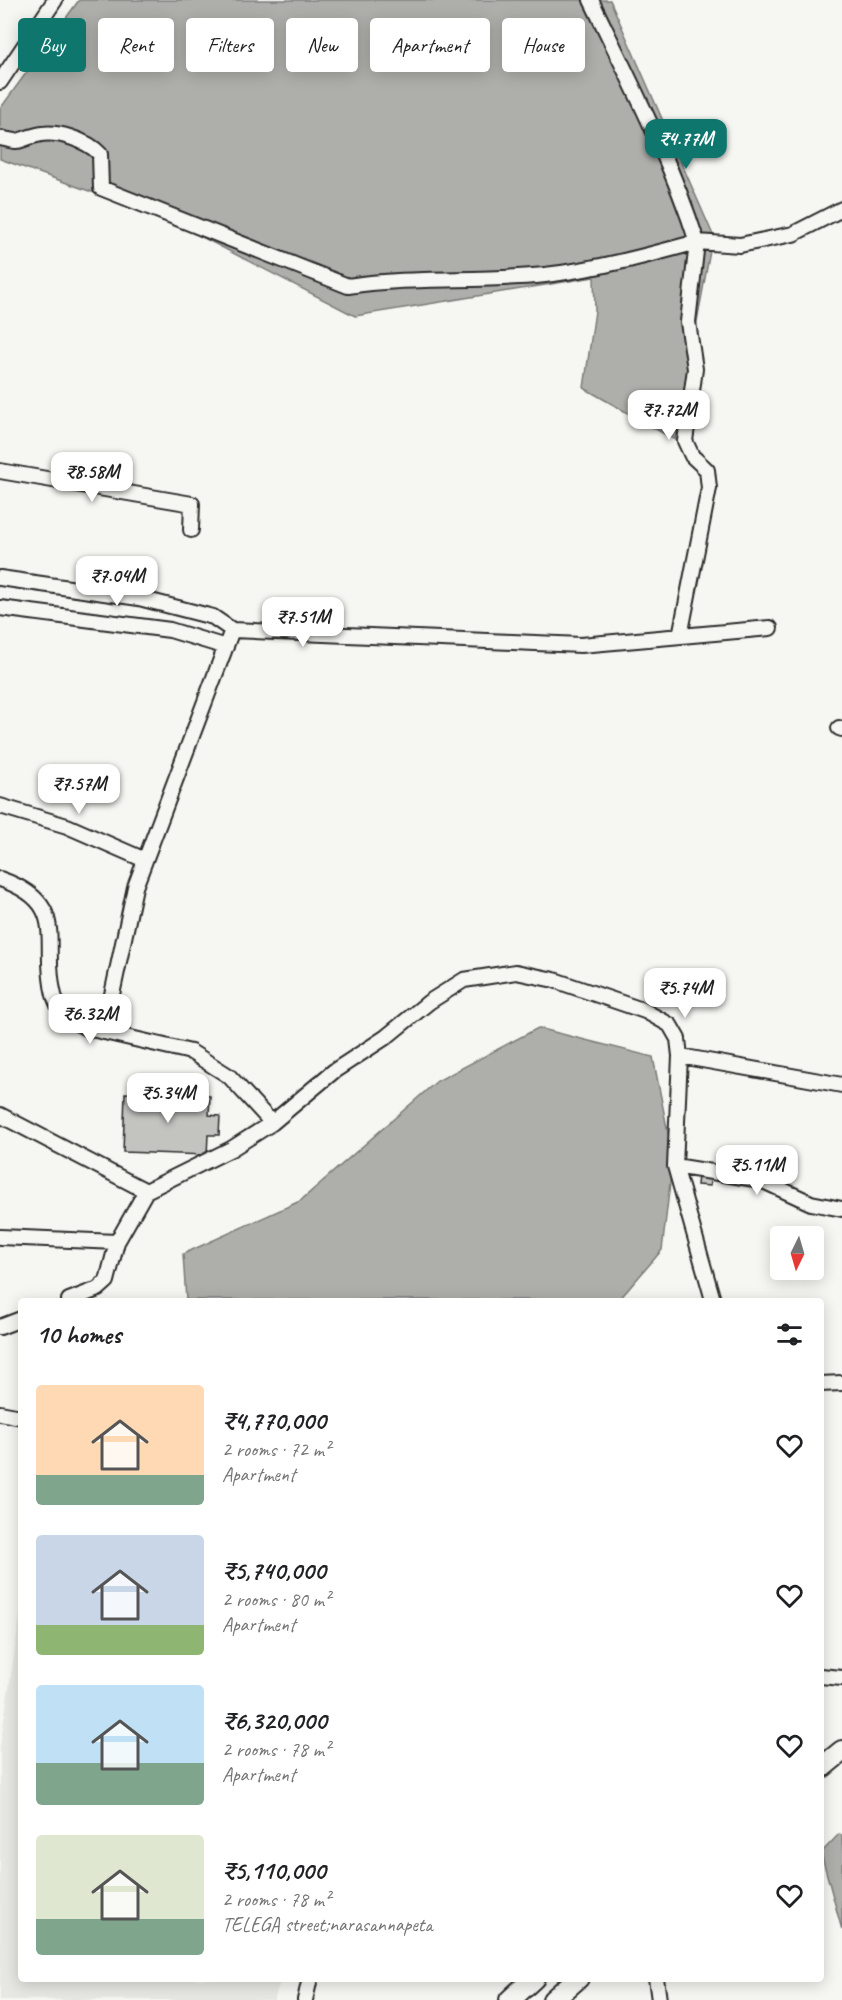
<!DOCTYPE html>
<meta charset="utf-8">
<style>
:root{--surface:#fff;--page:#f6f6f6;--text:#202124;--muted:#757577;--accent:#0f766e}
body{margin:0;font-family:Caveat,sans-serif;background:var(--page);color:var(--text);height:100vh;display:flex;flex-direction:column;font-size:22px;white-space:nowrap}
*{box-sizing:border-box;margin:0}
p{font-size:20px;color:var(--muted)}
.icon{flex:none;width:33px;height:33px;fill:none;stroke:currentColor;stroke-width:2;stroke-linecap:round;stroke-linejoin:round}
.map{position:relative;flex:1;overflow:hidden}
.drawer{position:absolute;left:18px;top:1298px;width:806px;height:684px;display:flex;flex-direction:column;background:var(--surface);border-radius:6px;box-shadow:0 3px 15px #0003}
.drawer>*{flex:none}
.top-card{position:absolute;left:18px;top:18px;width:807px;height:54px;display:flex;gap:12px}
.needle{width:39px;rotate:185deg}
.tools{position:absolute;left:770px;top:1226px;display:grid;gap:12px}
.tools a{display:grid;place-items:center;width:54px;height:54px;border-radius:6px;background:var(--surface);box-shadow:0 3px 15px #0003;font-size:30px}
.price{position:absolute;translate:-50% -51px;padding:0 14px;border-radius:12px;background:#fff;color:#222;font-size:20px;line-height:39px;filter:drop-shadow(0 2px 3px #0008)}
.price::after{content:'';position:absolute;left:50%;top:36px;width:18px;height:14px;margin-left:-9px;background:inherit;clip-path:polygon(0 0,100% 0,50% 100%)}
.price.selected{background:var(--accent);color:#fff}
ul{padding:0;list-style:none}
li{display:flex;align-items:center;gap:18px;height:150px;padding:0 18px}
li span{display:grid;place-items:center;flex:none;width:168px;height:120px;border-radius:6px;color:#555}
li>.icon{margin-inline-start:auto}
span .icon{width:72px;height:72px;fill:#fffc;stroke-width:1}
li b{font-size:26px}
h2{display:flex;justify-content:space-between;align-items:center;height:72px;padding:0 18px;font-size:26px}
.tag{padding:0 21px;border-radius:6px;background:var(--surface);box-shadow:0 3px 15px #0003;font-size:21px;line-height:54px}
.tag.selected{background:var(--accent);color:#fff}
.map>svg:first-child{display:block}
</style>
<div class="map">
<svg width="842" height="2000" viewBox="0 0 842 2000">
<rect width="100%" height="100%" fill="#f6f6f2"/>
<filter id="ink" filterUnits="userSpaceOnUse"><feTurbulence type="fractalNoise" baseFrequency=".0167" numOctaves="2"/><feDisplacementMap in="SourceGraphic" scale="12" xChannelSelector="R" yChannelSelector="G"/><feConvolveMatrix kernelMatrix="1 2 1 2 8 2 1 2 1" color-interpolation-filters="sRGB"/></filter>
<g filter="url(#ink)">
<path fill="#e7e7e3" d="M21,1609V1978L281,1979L274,2000H0V1747Z"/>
<path fill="#aeaeab" stroke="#7a7a78" stroke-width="1.5" d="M79,0H610L713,235L675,440L584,388L595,311L594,277L355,316L167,219L0,159V109Z
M538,1028L653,1057L673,1158L662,1250L619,1300H186L183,1254L300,1201L437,1081Z
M839,1834L842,1835V1930L821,1853Z"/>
<path fill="#c3c3c0" stroke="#2b2b2b" stroke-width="1.5" d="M125,1093L210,1096L209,1115L220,1116L219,1135H208L207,1155L123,1152Z
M698,1175L711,1177L710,1186L697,1185Z"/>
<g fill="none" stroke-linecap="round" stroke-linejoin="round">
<g stroke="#2b2b2b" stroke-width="18">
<path id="street" d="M591,0C629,79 670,158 697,242L740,245L793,234L842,209
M0,82L55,0
M0,138C25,144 15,140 37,135C56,130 87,140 100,154L101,188L348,286C413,276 479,282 545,275C597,269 646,256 697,242L688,322L695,369L685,441L692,456L707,470L709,488L680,636
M0,471L192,504L191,530
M0,578L139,598L213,617L232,630
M0,608L170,630L226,647
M839,728L842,729
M0,806L67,826L145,860
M0,879C72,904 40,942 54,995C56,1003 61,1010 64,1017L87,1028L191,1052L229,1076L272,1123
M104,1032L135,887L232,630L581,645L770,628
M680,1056L675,1166L713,1300
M0,1115L146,1191
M675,1166L761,1180L811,1203L842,1209
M0,1237L117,1242
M69,1300L98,1289L107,1281L117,1242L146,1191L231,1149L272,1123L334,1071L386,1037L429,1002L464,980L516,972L554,980L645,1011L670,1025L678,1039L680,1056L842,1085
M0,1327L21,1319
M820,1384L842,1383
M0,1413L21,1417
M820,1676L842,1678
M656,1978L659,2000
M305,2000L310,1978"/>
</g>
<g stroke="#2b2b2b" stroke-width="24">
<path id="secondary" d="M820,1769L842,1751
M510,2000L534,1978
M553,2000L578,1978"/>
</g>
<use href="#street" stroke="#f6f6f2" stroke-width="14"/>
<use href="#secondary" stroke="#f6f6f2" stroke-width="20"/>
</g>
</g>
</svg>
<div class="tools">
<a><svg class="needle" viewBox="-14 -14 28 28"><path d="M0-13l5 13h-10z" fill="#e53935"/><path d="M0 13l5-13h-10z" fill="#757577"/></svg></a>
</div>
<b class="price selected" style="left:686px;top:170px">₹4.77M</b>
<b class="price" style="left:669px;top:441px">₹7.72M</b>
<b class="price" style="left:92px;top:503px">₹8.58M</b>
<b class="price" style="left:117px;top:607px">₹7.04M</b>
<b class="price" style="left:303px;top:648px">₹7.51M</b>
<b class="price" style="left:79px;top:815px">₹7.57M</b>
<b class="price" style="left:685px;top:1019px">₹5.74M</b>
<b class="price" style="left:90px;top:1045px">₹6.32M</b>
<b class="price" style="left:168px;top:1124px">₹5.34M</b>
<b class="price" style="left:757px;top:1196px">₹5.11M</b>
<div class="top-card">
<a class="tag selected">Buy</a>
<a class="tag">Rent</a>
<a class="tag">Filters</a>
<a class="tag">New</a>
<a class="tag">Apartment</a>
<a class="tag">House</a>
</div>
<section class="drawer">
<h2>10 homes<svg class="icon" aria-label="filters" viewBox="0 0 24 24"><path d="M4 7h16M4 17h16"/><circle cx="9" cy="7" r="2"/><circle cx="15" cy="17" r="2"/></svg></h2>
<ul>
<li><span style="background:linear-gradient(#ffd9b3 75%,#7fa58c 0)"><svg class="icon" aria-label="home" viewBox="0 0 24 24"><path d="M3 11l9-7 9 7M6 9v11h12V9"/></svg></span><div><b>₹4,770,000</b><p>2 rooms · 72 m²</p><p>Apartment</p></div><svg class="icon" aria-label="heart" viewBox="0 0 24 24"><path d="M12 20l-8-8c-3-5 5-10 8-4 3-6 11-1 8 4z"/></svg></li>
<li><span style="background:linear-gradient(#c9d6e8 75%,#8fb573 0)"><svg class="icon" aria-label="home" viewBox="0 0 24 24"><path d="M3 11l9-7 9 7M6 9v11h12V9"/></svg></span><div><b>₹5,740,000</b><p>2 rooms · 80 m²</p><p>Apartment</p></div><svg class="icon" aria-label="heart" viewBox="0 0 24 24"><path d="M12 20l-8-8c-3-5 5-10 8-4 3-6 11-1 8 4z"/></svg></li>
<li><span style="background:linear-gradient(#bfe0f5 65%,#7fa58c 0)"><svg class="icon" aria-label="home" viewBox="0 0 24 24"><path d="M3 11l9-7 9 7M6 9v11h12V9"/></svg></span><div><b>₹6,320,000</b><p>2 rooms · 78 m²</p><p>Apartment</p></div><svg class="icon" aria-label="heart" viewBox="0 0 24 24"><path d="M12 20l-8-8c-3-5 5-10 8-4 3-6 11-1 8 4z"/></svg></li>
<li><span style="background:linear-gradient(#dfe7d0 70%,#7fa58c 0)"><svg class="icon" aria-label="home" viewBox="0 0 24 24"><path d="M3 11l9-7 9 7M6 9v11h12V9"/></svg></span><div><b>₹5,110,000</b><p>2 rooms · 78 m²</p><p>TELEGA street;narasannapeta</p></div><svg class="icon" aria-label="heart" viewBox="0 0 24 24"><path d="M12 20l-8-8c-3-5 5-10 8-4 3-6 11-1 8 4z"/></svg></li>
</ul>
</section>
</div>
